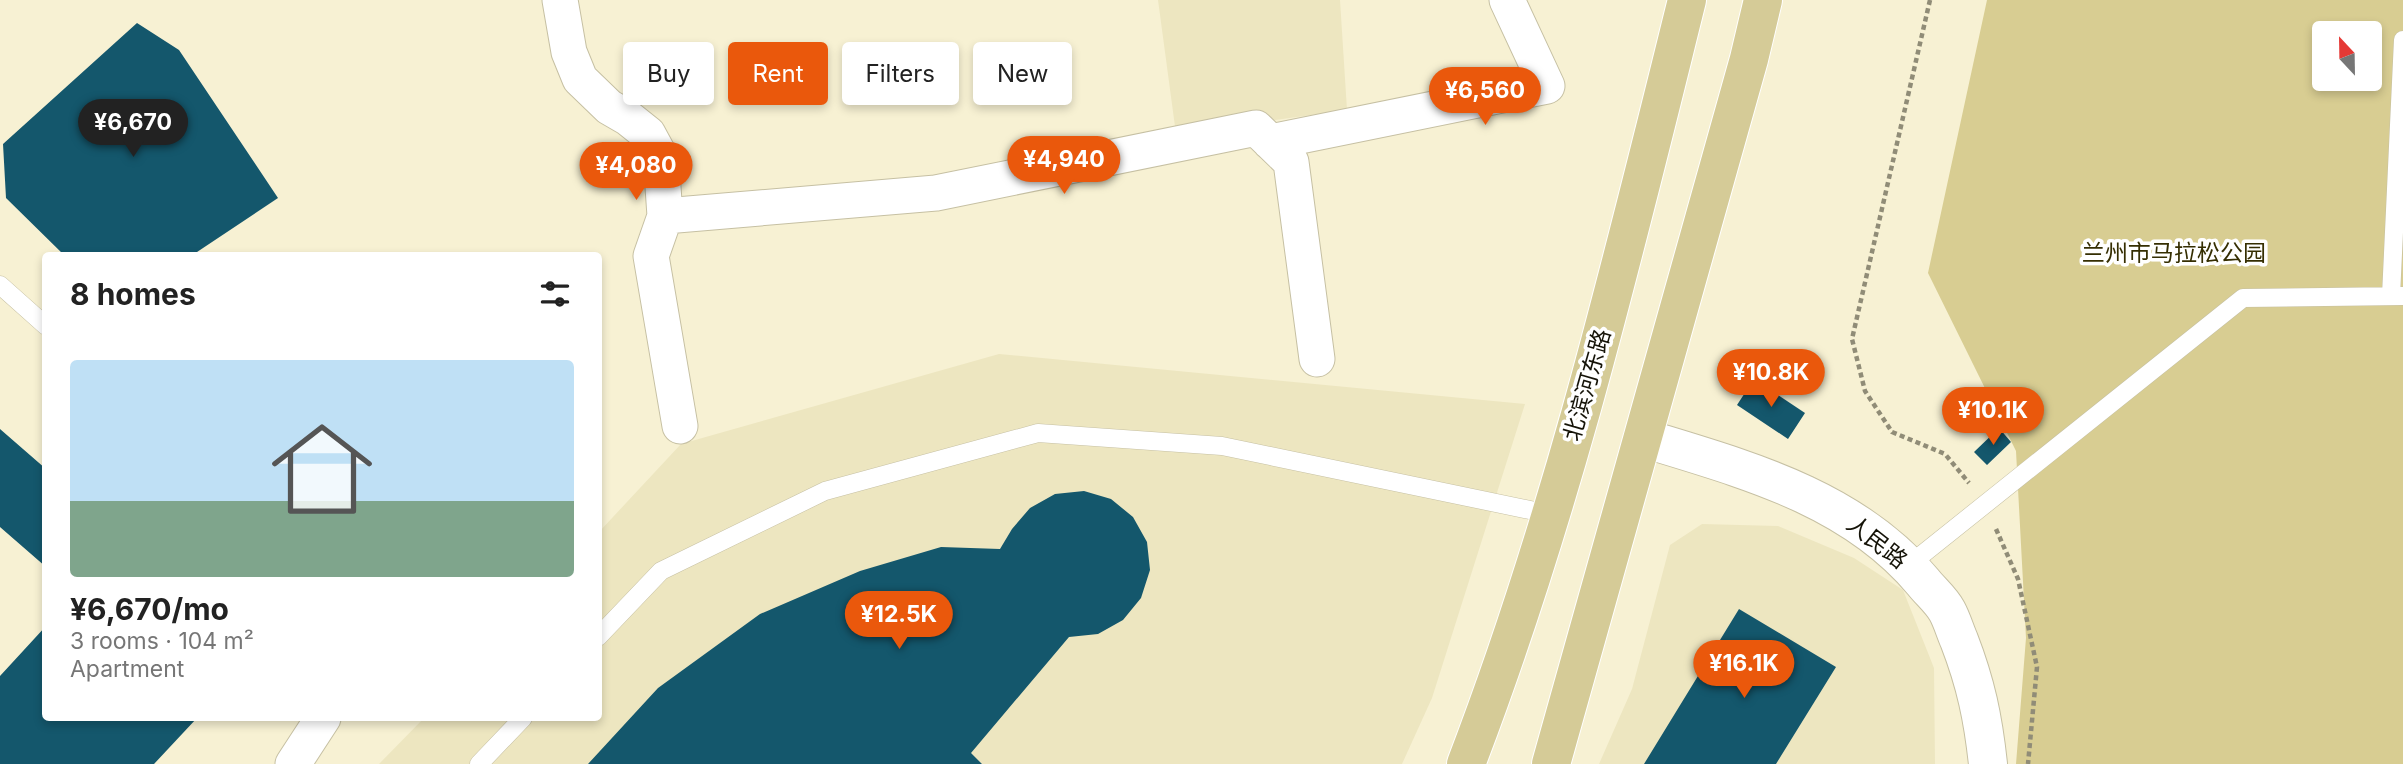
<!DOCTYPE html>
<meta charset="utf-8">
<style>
:root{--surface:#fff;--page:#f2f2f2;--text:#222;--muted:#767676;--accent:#ea580c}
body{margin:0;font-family:Inter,"Noto Sans SC",sans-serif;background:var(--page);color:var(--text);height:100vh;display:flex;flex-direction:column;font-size:26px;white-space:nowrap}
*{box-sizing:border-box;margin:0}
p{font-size:23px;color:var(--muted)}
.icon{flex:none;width:38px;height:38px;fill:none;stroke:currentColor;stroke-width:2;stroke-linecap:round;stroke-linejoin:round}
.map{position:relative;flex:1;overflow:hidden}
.side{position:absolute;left:42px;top:252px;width:560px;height:469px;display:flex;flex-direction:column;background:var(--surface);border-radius:7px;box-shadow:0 4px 10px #0003}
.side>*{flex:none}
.hud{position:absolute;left:623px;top:42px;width:665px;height:63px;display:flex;gap:14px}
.needle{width:46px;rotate:338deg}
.controls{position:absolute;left:2312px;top:21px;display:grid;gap:14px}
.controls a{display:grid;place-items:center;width:70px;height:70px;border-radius:7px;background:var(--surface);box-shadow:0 4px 10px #0003;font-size:35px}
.price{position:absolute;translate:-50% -60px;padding:0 16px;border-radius:24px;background:var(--accent);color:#fff;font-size:23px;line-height:46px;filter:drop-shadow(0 2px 4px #0008)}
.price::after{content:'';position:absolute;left:50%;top:42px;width:21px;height:16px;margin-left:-10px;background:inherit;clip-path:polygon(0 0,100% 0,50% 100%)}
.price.selected{background:#222;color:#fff}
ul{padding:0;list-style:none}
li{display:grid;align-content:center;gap:14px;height:371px;padding:0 28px}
li span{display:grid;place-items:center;height:217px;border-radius:7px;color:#555}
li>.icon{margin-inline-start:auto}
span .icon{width:126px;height:126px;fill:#fffc;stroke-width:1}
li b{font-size:30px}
h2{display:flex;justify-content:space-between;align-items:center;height:84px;padding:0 28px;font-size:30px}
.pill{padding:0 24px;border-radius:7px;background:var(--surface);box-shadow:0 4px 10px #0003;font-size:24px;line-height:63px}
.pill.selected{background:var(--accent);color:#fff}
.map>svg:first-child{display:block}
</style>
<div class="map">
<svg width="2403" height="764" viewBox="0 0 2403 764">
<rect width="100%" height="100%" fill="#f7f1d3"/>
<path fill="#ede6c0" d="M1158,0H1340L1347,110L1176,134Z
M999,354L1525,404L1432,698L1402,764H379L424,718H598L599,532L681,444Z
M1702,524L1778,526L1854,558L1903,590L1934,668L1935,764H1599L1632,689L1670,545Z"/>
<path fill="#d8cd92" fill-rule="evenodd" d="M1987,0H2403V764H2016L2026,638L2016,451L1928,273ZM2324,33H2370V79H2324Z"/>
<path fill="#14576c" d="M137,23L179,50L278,198L191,256H65L6,198L3,144Z
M1754,379L1805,413L1788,439L1737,405Z
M1999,428L2011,442L1987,465L1974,452Z
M0,429L46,469V567L0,527Z
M1084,491L1111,499L1133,517L1147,542L1150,570L1141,598L1123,620L1098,634L1069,637L971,753L982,764H588L658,688L760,614L860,571L941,547L1000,549L1012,529L1030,508L1055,494Z
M1739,609L1836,667L1776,764H1644Z
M46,626V718H197L154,764H0V676Z"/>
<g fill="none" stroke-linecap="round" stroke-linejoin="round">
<g stroke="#c6c0a3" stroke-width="19">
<path id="service" d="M0,285L46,326
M2391,296L2403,40
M1909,565L2243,298L2403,296
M598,637L661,571L825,491L1038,433L1222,446L1549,514
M479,764L523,718"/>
</g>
<g stroke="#c6c0a3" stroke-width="37">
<path id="minor" d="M560,0L569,52L580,79L609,107L628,118L648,134L661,158L665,216L651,256L680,426
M1270,142L1547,86L1507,0
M665,216L936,193L1256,128L1291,162L1317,359
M293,764L323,718"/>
</g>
<g stroke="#c6c0a3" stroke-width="40">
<path id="tertiary" d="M1643,438C1744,469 1852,497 1923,582C1930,591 1941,600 1947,611C1952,620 1955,631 1959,640C1976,684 1983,718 1988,764"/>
</g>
<g stroke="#fff" stroke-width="40">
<path id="primary" d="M1466,764C1561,517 1623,257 1687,0
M1551,764L1749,59L1763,0"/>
</g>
<path stroke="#908c77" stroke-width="4.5" stroke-dasharray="5 3.5" stroke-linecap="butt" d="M1930,0L1852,339L1865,391L1892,432L1945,454L1969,483
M1996,529L2018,579L2037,667L2028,764"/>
<use href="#service" stroke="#fff" stroke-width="18"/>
<use href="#minor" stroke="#fff" stroke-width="35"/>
<use href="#tertiary" stroke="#fff" stroke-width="38"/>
<use href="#primary" stroke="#d5cb97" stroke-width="38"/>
</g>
<g text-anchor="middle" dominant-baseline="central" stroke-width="7" stroke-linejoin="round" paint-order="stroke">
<g font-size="23" fill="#352e02" stroke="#fff">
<text x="2174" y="253">兰州市马拉松公园</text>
</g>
<g font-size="23" fill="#151308" stroke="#fff">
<text transform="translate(1587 385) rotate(-74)">北滨河东路</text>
<text transform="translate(1877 542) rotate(38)">人民路</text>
</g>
</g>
</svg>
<div class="controls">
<a><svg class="needle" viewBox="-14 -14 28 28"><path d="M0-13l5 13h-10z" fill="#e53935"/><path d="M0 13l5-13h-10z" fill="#767676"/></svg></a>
</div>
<b class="price" style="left:1485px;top:127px">¥6,560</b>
<b class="price selected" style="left:133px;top:159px">¥6,670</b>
<b class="price" style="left:1064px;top:196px">¥4,940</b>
<b class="price" style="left:636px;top:202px">¥4,080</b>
<b class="price" style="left:1771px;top:409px">¥10.8K</b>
<b class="price" style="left:1993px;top:447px">¥10.1K</b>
<b class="price" style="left:899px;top:651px">¥12.5K</b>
<b class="price" style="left:1744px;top:700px">¥16.1K</b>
<div class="hud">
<a class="pill">Buy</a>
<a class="pill selected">Rent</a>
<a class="pill">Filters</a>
<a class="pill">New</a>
</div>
<section class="side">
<h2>8 homes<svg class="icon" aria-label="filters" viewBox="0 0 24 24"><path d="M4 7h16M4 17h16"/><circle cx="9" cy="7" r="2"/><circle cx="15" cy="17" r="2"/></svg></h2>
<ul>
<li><span style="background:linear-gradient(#bfe0f5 65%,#7fa58c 0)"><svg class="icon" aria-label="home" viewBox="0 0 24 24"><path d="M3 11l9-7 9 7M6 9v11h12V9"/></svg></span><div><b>¥6,670/mo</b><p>3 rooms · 104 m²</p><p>Apartment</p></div></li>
</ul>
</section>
</div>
